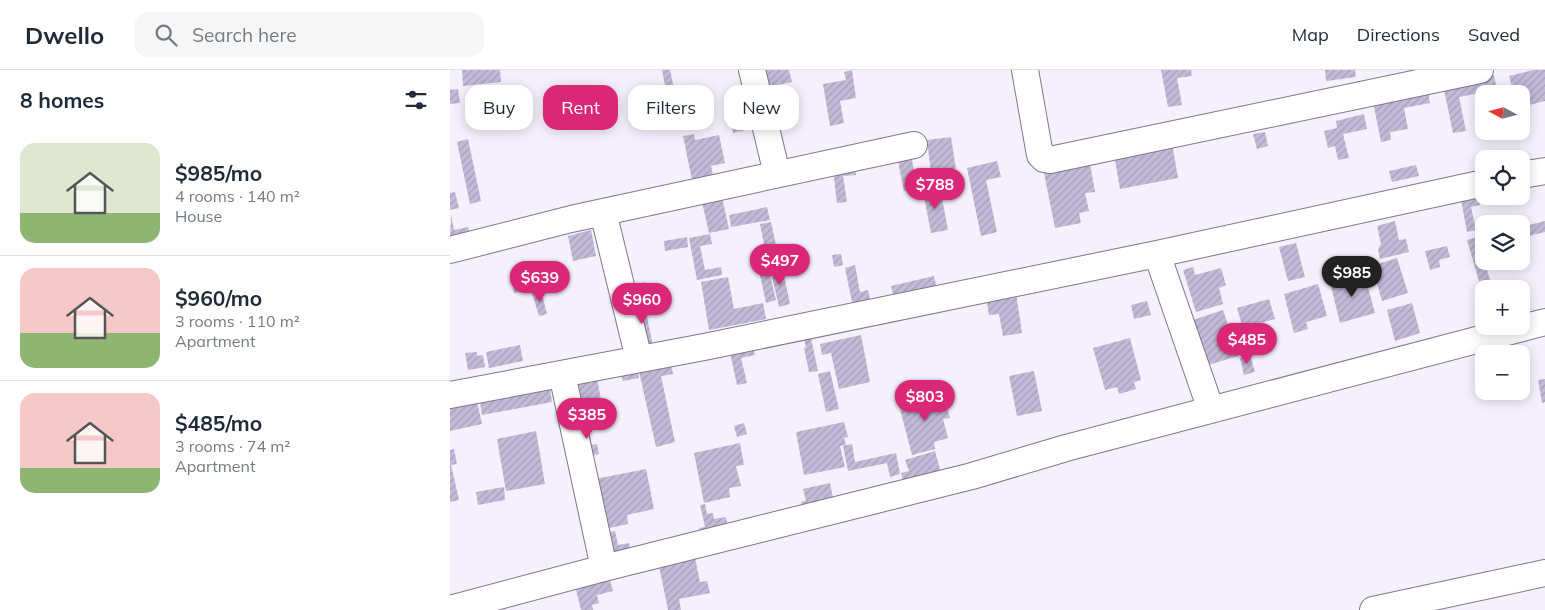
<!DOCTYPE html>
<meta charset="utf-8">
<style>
:root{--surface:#fff;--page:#f6f6f7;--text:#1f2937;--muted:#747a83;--line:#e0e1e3;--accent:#db2777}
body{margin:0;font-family:Mulish,sans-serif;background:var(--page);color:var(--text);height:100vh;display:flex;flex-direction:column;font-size:19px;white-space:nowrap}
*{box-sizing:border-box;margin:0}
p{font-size:16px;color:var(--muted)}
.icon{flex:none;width:28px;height:28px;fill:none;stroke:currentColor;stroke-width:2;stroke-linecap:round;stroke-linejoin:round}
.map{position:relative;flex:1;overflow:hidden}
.panel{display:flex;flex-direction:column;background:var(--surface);width:450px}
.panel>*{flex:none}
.banner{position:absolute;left:15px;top:15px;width:475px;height:45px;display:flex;gap:10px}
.needle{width:32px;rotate:277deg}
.tools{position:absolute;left:1025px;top:15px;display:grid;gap:10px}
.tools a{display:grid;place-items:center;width:55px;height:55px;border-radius:10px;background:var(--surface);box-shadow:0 2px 12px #0003;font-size:25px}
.price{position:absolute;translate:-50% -42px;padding:0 11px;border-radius:18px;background:var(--accent);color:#fff;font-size:16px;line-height:32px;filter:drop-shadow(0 1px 2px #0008)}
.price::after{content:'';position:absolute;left:50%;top:30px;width:15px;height:11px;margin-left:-8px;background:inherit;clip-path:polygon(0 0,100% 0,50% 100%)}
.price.current{background:#222;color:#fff}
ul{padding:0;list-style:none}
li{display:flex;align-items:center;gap:15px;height:125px;padding:0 20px}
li+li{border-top:1px solid var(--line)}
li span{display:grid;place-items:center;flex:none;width:140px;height:100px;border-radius:15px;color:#555}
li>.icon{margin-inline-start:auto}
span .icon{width:60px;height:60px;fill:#fffc;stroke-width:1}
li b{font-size:21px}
h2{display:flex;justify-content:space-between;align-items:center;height:60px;padding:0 20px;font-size:21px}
.chip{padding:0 18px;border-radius:15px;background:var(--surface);box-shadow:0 2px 12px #0003;font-size:18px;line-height:45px}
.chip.current{background:var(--accent);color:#fff}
header{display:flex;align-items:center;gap:30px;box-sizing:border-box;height:70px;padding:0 25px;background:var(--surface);border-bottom:1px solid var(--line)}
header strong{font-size:24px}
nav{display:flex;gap:28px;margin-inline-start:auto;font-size:18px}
.search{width:350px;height:45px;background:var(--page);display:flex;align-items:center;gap:12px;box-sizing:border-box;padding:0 18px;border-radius:15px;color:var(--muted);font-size:19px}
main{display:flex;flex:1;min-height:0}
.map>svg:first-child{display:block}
</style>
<header>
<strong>Dwello</strong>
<div class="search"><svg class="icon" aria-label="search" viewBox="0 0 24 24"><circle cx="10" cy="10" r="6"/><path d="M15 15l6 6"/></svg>Search here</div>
<nav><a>Map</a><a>Directions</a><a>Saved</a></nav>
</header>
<main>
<section class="panel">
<h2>8 homes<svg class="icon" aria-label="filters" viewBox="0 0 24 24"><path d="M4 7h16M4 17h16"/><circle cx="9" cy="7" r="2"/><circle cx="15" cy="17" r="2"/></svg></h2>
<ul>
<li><span style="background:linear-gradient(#dfe7d0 70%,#8fb573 0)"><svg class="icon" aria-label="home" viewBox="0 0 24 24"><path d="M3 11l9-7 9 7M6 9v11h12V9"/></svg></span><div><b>$985/mo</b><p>4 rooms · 140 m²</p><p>House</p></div></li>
<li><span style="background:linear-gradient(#f6c9c9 65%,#8fb573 0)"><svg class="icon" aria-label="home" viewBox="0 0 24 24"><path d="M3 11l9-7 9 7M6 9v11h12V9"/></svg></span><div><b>$960/mo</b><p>3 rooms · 110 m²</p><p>Apartment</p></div></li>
<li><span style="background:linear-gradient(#f6c9c9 75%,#8fb573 0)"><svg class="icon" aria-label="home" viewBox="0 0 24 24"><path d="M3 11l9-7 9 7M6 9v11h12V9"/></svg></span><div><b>$485/mo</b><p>3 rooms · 74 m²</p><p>Apartment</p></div></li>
</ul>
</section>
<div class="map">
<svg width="1095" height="540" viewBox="0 0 1095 540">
<defs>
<pattern id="building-hatch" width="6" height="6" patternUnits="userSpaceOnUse" patternTransform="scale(1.25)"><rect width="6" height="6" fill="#c3bad7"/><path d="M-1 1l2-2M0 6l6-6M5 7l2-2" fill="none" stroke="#a79fb8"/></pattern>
</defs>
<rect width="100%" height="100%" fill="#f4f1fc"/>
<path fill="url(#building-hatch)" d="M12,0H50L51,12L13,16Z
M212,0H220L224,18L216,20Z
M308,0H339L342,12L312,18Z
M402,0L406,28L390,31L394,53L380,56L373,14L396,10L394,2Z
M711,0H741L742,6L727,8L732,35L718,37Z
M875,0H905L906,7L876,11Z
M1083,0H1095V31L1075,36L1077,42L1071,44V24H1064L1059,6Z
M1044,5L1047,20L1009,27L1016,61L1003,63L993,15Z
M8,19L10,33L0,34V20Z
M978,21L980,33L954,38L958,59L940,62L941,70L931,72L923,32Z
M914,44L917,59L893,64L899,88L888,90L885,76L878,78L874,61L887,58L886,51Z
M308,47L310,57L283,63L281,52Z
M815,62L818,76L807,79L803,64Z
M244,64L245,70L269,65L275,93L261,96L263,105L242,110L233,66Z
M501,67L506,99L481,103L477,70Z
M18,69L31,131L20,134L7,72Z
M722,73L728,108L670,119L664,84Z
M461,84L465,107L470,106L472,117L454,121L447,87Z
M547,91L551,107L536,110L547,162L531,166L517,98Z
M640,94L645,122L635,123L639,141L629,143L631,153L605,158L594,103Z
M966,95L969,106L942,112L939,101Z
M405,96L406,105L393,106L397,132L387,133L383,99Z
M490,118L498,160L481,163L473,121Z
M270,119L279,159L259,163L250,123Z
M5,122L9,138L0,140V123Z
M1028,126L1030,135L1021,137L1026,160L1017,162L1011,130Z
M317,137L320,150L281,157L279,145Z
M1,145L4,160L18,157L21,168L0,173Z
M945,151L949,170L956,169L959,182L930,189L928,179L931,174L927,156Z
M1095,151V162L1078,166L1075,156Z
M321,152L328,184L341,181L343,192L318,197L326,230L316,233L308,196L318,194L310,154Z
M141,160L146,186L123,191L118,166Z
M260,164L262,174L250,176L255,200L271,197L272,205L247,210L239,168Z
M1034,165V191L1043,219H1034L1033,225L1017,170Z
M237,167L238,177L215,181L214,171Z
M846,173L855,207L838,211L829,177Z
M997,176L1000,187L989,190L990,197L980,200L975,181Z
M391,184L393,195L384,197L382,185Z
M947,188L958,223L932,231L922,196Z
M405,195L410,222L418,220L421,233L403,237L395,198Z
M332,196L340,234L329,237L320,198Z
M743,197L745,205L771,198L776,215L769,218L773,234L746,242L733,200Z
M914,203L925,243L890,253L880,212Z
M77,206L79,221L64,223L62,208Z
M484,206L487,220L444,229L441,216Z
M278,207L284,239L313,233L316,249L259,260L251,212Z
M196,212L198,220L187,224L188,230L179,232L184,215Z
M868,214L877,246L856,252L858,259L844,263L834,224Z
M91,220L97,244L89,246L82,223Z
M566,223L572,263L553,266L549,244L539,245L536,227Z
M819,229L825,249L803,255L804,262L795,265L787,238Z
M697,231L701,245L684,249L681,235Z
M194,232L203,276L190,279L181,235Z
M962,233L970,263L945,271L937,240Z
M773,240L788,286L758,295L743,250Z
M360,263L368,301L359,302L354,278L356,277L353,265Z
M411,265L420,312L389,319L381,283L372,285L370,274Z
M680,268L691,310L684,312L686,319L669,324L667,317L655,320L643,278Z
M302,273L305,285L291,288L297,313L287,315L279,278Z
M70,275L73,291L39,298L36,282Z
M27,282V286L33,285L35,297L18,300L15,283Z
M800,285L805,302L794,305L790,288Z
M220,289L223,304L211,306L225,372L206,377L188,297Z
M187,297L189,308L173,311L170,301Z
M380,301L389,339L376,342L368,304Z
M584,301L592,341L567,346L559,306Z
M147,308L153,340L131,344L117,314Z
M1095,309V332L1092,333L1088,310Z
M99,313L102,332L32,345L29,326Z
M493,323L500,348L493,349L498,368L484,372L485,379L462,385L449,335Z
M26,327L32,354L0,361V333Z
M137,351L142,375L147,374L149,384L135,387L127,353Z
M394,352L398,367L394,368L396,375L390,376L395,397L354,405L346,362Z
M294,353L297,364L287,367L284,356Z
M86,361L95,414L56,421L47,369Z
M290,373L294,395L286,396L291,416L279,418L280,427L254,433L244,383Z
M402,374L405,392L446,383L450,404L440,407L437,393L398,401L393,376Z
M4,379L7,394L1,395L9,430L0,432V380Z
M485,381L491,403L454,414L451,403L459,401L455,390Z
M196,399L204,439L177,445L178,454L155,459L145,409Z
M380,413L384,433L353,441L351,432L356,431L353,419Z
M54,417L55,430L28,435L26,422Z
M255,434L257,444L263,443L264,449L276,447L278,457L251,463L249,458L255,457L250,435Z
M165,461L168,475L179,473L182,487L156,492L150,464Z
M245,488L250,512L257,511L260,523L229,529L231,540H218L209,496Z
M159,507L163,521L147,525L149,533L142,535L143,540H131L125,516Z"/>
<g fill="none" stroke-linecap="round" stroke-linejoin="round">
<g stroke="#7d768d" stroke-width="28">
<path id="minor" d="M302,0L327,104
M575,0L590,85L594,89L600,90L1030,0
M1071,105L1095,101
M153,142L189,289
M0,180L121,149L464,75
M707,184L761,340
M112,304L154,498
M0,325L254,277L707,184L1034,113
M0,539L154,498L522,406L616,378L1095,252
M923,540L1095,503"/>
</g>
<use href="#minor" stroke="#fff" stroke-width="26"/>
</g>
</svg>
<div class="tools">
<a><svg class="needle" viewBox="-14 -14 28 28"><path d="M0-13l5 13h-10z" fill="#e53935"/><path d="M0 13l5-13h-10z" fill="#747a83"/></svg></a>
<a><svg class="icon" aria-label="locate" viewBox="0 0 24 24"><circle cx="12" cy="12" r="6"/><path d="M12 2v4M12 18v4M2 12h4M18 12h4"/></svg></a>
<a><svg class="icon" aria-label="layers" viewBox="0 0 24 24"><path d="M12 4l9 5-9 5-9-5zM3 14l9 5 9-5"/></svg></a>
<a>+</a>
<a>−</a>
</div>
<b class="price" style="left:485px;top:140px">$788</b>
<b class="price" style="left:330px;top:216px">$497</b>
<b class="price current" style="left:902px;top:228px">$985</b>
<b class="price" style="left:90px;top:233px">$639</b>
<b class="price" style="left:192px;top:255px">$960</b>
<b class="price" style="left:797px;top:295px">$485</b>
<b class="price" style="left:475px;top:352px">$803</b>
<b class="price" style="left:137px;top:370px">$385</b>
<div class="banner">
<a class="chip">Buy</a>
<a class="chip current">Rent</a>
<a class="chip">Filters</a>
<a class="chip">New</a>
</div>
</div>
</main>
